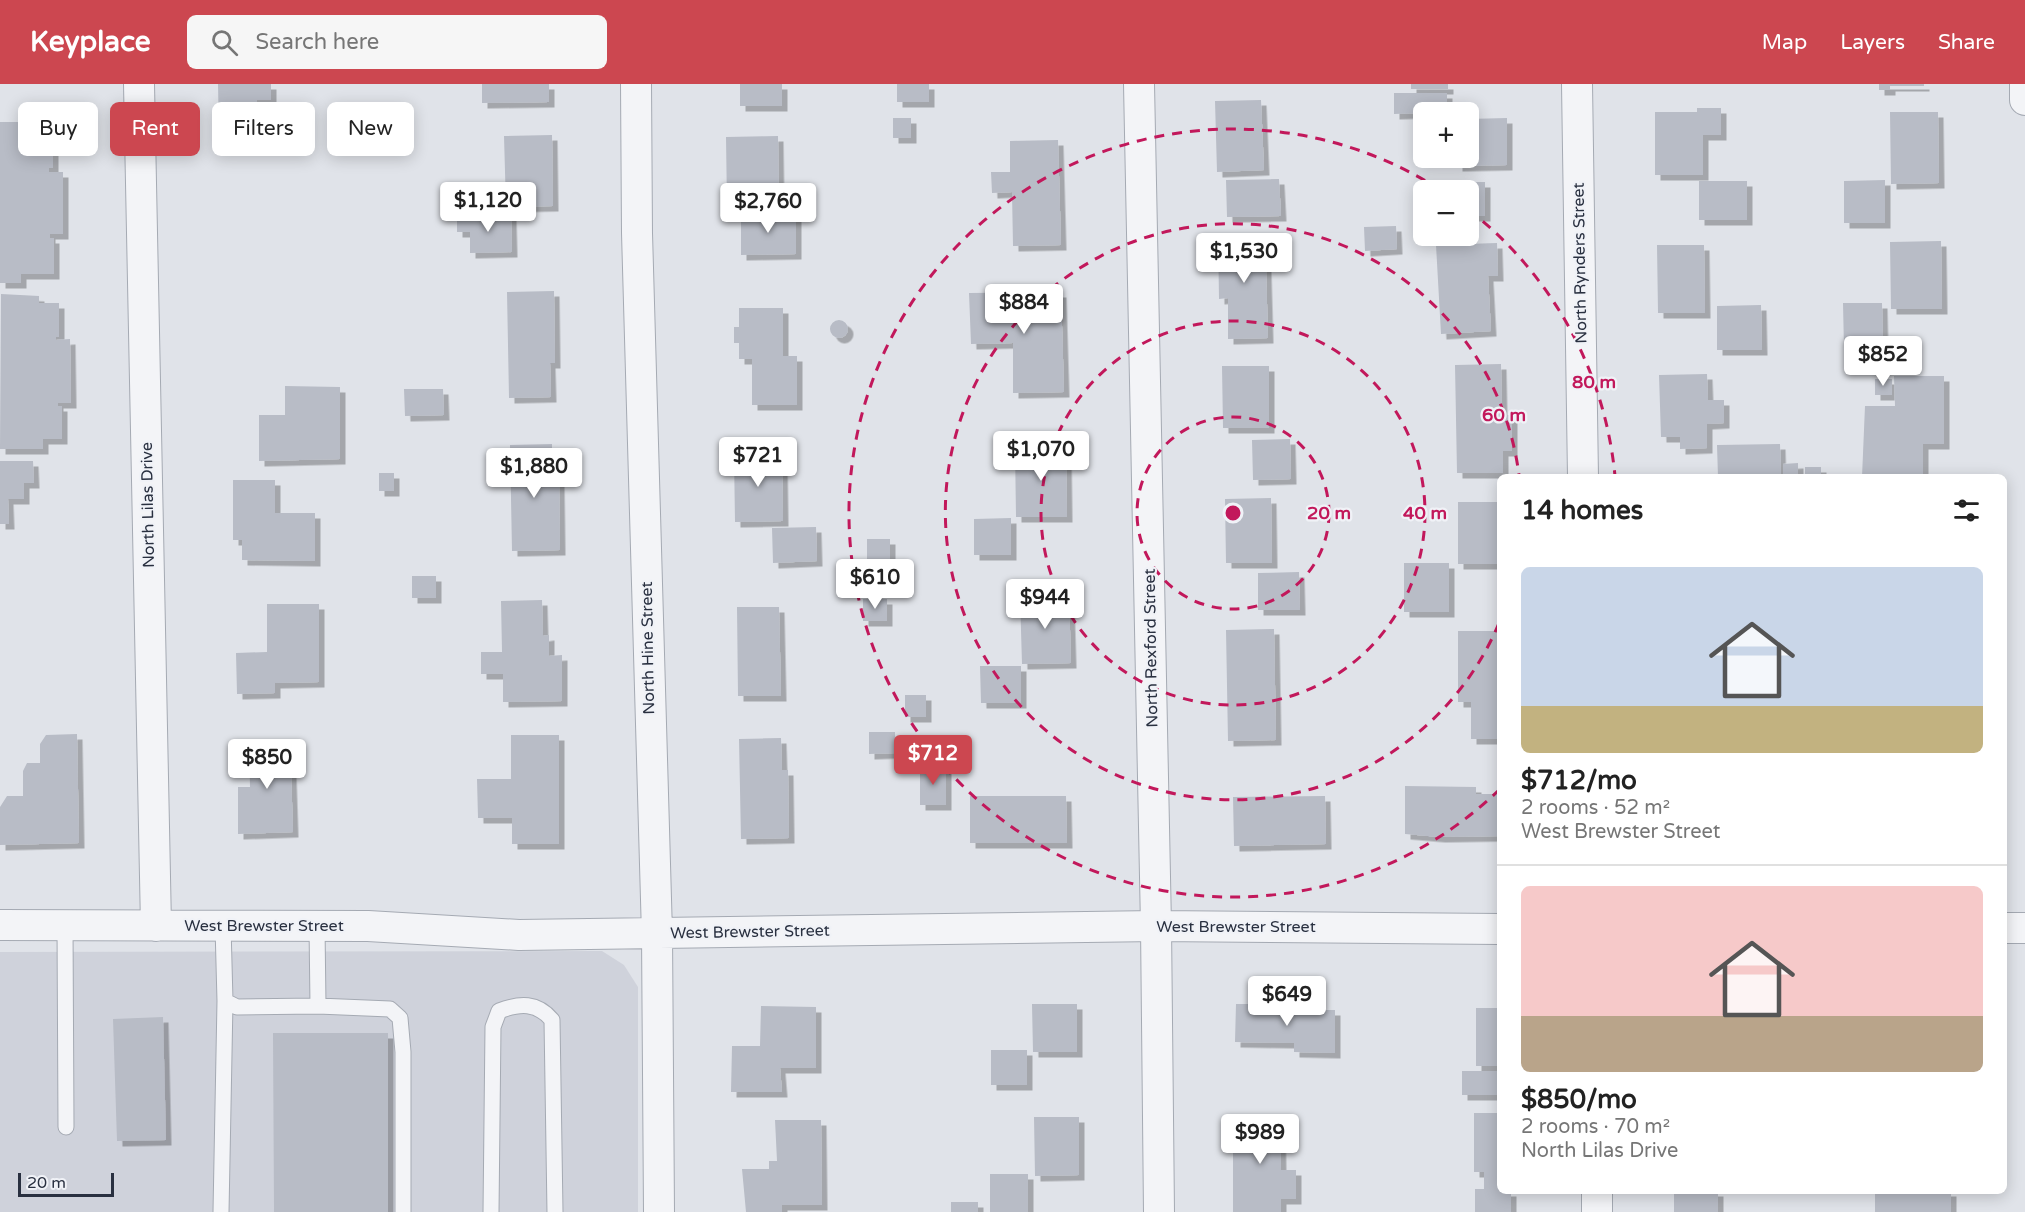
<!DOCTYPE html>
<meta charset="utf-8">
<style>
:root{--surface:#fff;--page:#f6f6f6;--text:#222;--muted:#767676;--line:#e0e0e0;--accent:#cc4750}
body{margin:0;font-family:"Varela Round",sans-serif;background:var(--page);color:var(--text);height:100vh;display:flex;flex-direction:column;font-size:22px;white-space:nowrap}
*{box-sizing:border-box;margin:0}
p{font-size:20px;color:var(--muted)}
.icon{flex:none;width:33px;height:33px;fill:none;stroke:currentColor;stroke-width:2;stroke-linecap:round;stroke-linejoin:round}
.map{position:relative;flex:1;overflow:hidden}
.details{position:absolute;left:1497px;top:390px;width:510px;height:720px;display:flex;flex-direction:column;background:var(--surface);border-radius:9px;box-shadow:0 3px 15px #0003}
.details>*{flex:none}
.banner{position:absolute;left:18px;top:18px;width:570px;height:54px;display:flex;gap:12px}
.controls{position:absolute;left:1413px;top:18px;display:grid;gap:12px}
.controls a{display:grid;place-items:center;width:66px;height:66px;border-radius:9px;background:var(--surface);box-shadow:0 3px 15px #0003;font-size:30px}
.scale{position:absolute;left:18px;bottom:15px;width:96px;box-sizing:border-box;padding-left:6px;border:3px solid #293040;border-top:0;font-size:16px;line-height:21px;white-space:nowrap;color:#293040;-webkit-text-stroke:4px #f0f2f7;paint-order:stroke}
.price{position:absolute;translate:-50% -51px;padding:0 14px;border-radius:6px;background:#fff;color:#222;font-size:20px;line-height:39px;filter:drop-shadow(0 2px 3px #0008)}
.price::after{content:'';position:absolute;left:50%;top:36px;width:18px;height:14px;margin-left:-9px;background:inherit;clip-path:polygon(0 0,100% 0,50% 100%)}
.price.active{background:var(--accent);color:#fff}
ul{padding:0;list-style:none}
li{display:grid;align-content:center;gap:12px;height:318px;padding:0 24px}
li+li{border-top:2px solid var(--line)}
li span{display:grid;place-items:center;height:186px;border-radius:9px;color:#555}
li>.icon{margin-inline-start:auto}
span .icon{width:108px;height:108px;fill:#fffc;stroke-width:1}
li b{font-size:26px}
h2{display:flex;justify-content:space-between;align-items:center;height:72px;padding:0 24px;font-size:26px}
.tag{padding:0 21px;border-radius:9px;background:var(--surface);box-shadow:0 3px 15px #0003;font-size:21px;line-height:54px}
.tag.active{background:var(--accent);color:#fff}
header{display:flex;align-items:center;gap:36px;box-sizing:border-box;height:84px;padding:0 30px;background:var(--accent);color:#fff}
header strong{font-size:28px}
nav{display:flex;gap:33px;margin-inline-start:auto;font-size:21px}
.search{width:420px;height:54px;background:var(--page);display:flex;align-items:center;gap:15px;box-sizing:border-box;padding:0 21px;border-radius:9px;color:var(--muted);font-size:22px}
.map>svg:first-child{display:block}
</style>
<header>
<strong>Keyplace</strong>
<div class="search"><svg class="icon" aria-label="search" viewBox="0 0 24 24"><circle cx="10" cy="10" r="6"/><path d="M15 15l6 6"/></svg>Search here</div>
<nav><a>Map</a><a>Layers</a><a>Share</a></nav>
</header>
<div class="map">
<svg width="2025" height="1128" viewBox="0 0 2025 1128">
<defs>
<filter id="shadow"><feDropShadow dx="5.5" dy="5.5" stdDeviation="0" flood-color="#0004"/></filter>
</defs>
<rect width="100%" height="100%" fill="#e0e3e9"/>
<path fill="#cfd2db" d="M602,867L624,881L638,903V1128H0V868Z"/>
<path fill="#b8bcc6" filter="url(#shadow)" d="M218,0H271V16H257V51H219Z
M482,0H549V18L482,19Z
M740,0H782V22H740Z
M897,0H929V18H897Z
M1411,0H1448V5H1411Z
M1879,0H1924V2H1890V6H1879Z
M1394,9H1447V28L1394,30Z
M1261,16L1264,86L1217,88L1215,17Z
M1697,24H1721V51H1703V91H1655V28H1697Z
M1890,28H1938L1939,99L1891,100Z
M893,34H911V54H893Z
M1507,34V81L1457,82V74H1468V35Z
M0,38H21V48H53V84H49V88H63V150H50V154H54V190H21V199H0Z
M552,51L553,122L506,123L504,52Z
M778,52L779,121L727,122L726,53Z
M1058,56L1061,161L1013,162L1012,108L992,109L991,88H1010V57Z
M1279,95L1281,132L1227,133L1226,96Z
M1885,96V139H1844V97Z
M1699,97H1747V136H1699Z
M1432,98H1485V132H1468V106H1432Z
M796,128V170L741,171V129Z
M511,130L512,168L470,169V148H457V133Z
M1396,142L1397,165L1365,167L1364,143Z
M1265,149L1268,254L1228,255V214L1219,215L1218,151Z
M1941,157L1942,225H1891L1890,158Z
M1497,159L1498,192H1488L1491,247L1441,250L1436,161Z
M1657,161H1704L1705,229H1658Z
M554,207L555,279H550L551,313L509,314L507,208Z
M1061,208L1064,308L1013,309V259L971,260L969,209Z
M1,210L39,212V219H59V253H56V256L70,255L71,319H58V322H62V355H43V365H0Z
M1843,219H1882L1883,264L1844,265Z
M1761,221L1762,266H1717V222Z
M739,224H783V272H797V321H752V275H739V259H734V243H739Z
M830 245a9 9 0 1 1 18 0a9 9 0 1 1-18 0Z
M1501,280L1502,331H1512V367H1503V389H1457L1455,281Z
M1222,282H1269V344H1223Z
M1707,290L1708,316H1724V339L1707,340V364L1680,365V353H1661L1659,291Z
M1894,292H1944V360H1923V393H1862L1865,322H1895Z
M1875,295H1892V311H1875Z
M285,302L340,303V375L259,377V331H285Z
M404,305H443L444,331L405,332Z
M1290,355L1291,395L1253,396L1252,356Z
M552,360V395H559L560,466L512,467L510,361Z
M1780,360L1781,393H1718L1717,361Z
M1066,363L1067,433H1016L1015,364Z
M782,370L783,437L735,438L734,371Z
M0,377H33L34,399H24V415H8L9,440H0Z
M1798,379V393H1783V380Z
M1805,383H1821V393H1805Z
M379,389H394V407H379Z
M233,396H275V429H315V477L242,476V456H233Z
M1271,414L1272,479H1226L1225,415Z
M1458,418H1500V480H1458Z
M1011,434V471H974V435Z
M816,443L817,477L773,479L772,444Z
M867,455H890V476H867Z
M1404,479H1449V528H1404Z
M1299,488L1300,526H1258V489Z
M412,492H436V514H412Z
M1020,512H1069L1071,579L1022,580Z
M863,515H887V537H863Z
M542,516L543,552L549,551V572L562,571V617L503,618V590H481V568H502L501,517Z
M267,520H319V598L275,599V609L237,610L236,569L267,568Z
M737,523H779L781,612H738Z
M1274,545L1276,656L1228,657L1226,546Z
M1458,547H1500V655H1471V618H1458Z
M980,582H1021V619H981Z
M905,611H926V633H905Z
M869,648H895V669L869,670Z
M77,650L79,759L0,761V723L7,712H23V687L27,679H40V660L46,651Z
M511,651H559V760H512V734H478L477,695H511Z
M781,654L782,686H788L789,754L741,755L739,655Z
M249,656H290L293,748L238,750V703H250Z
M920,683H946V721H920Z
M1405,702L1476,703V710H1500V752L1440,753L1405,750Z
M970,712H1066L1067,759H970Z
M1325,712L1326,760L1234,762L1233,713Z
M1032,920H1077V968H1033Z
M1236,920H1294V926H1335V969L1294,968V959L1235,958Z
M761,922L816,923V984H780L782,1008H731L732,962H760Z
M1476,924H1500V982H1476Z
M163,933L166,1056L117,1057L113,935Z
M273,949H388V1128H274Z
M991,966H1027V1001H991Z
M1462,987H1498L1497,1011H1462Z
M1474,1029H1500V1107H1511V1128H1475V1105H1484V1088H1474Z
M1233,1031H1280L1281,1086H1296V1115H1281V1128H1233Z
M1034,1033H1079V1091L1035,1092Z
M775,1036H821L822,1121H782V1128H746L742,1085H769V1077H777Z
M990,1090H1028V1128H990Z
M1674,1107H1718V1128H1674Z
M1875,1107H1951V1128H1875Z
M951,1118H978V1128H951Z"/>
<g fill="none" stroke-linecap="round" stroke-linejoin="round">
<g stroke="#a5aab3" stroke-width="17">
<path id="lane" d="M65,841L66,1043
M223,842L225,917L237,923L318,922
M317,842L318,922L390,925L400,934L403,968V1128
M221,1128L225,917
M491,1128L493,943L499,927C520,919 537,918 552,936L555,1128"/>
</g>
<g stroke="#a5aab3" stroke-width="32">
<path id="street" d="M139,0L156,842
M636,0L637,149L657,850L659,1128
M1139,0L1156,842L1159,1128
M1577,0L1583,393
M2025,0V16
M0,841L368,842L519,851L1156,842L1500,845
M2004,844H2025
M1597,1107V1128"/>
</g>
<use href="#lane" stroke="#f3f4f7" stroke-width="15"/>
<use href="#street" stroke="#f3f4f7" stroke-width="30"/>
</g>
<g fill="none" stroke="#c2185b" stroke-width="3" stroke-dasharray="10 8">
<circle cx="1233" cy="429" r="96"/>
<circle cx="1233" cy="429" r="192"/>
<path d="M1499 539A288 288 0 1 1 1519 391"/>
<path d="M1500 705A384 384 0 1 1 1439 105M1469 126A384 384 0 0 1 1615 392"/>
</g>
<g text-anchor="middle" dominant-baseline="central" stroke-width="4.5" stroke-linejoin="round" paint-order="stroke">
<g font-size="16" fill="#293040" stroke="#f0f2f7">
<text transform="translate(1580 179) rotate(-91)">North Rynders Street</text>
<text transform="translate(148 421) rotate(-91)">North Lilas Drive</text>
<text transform="translate(648 564) rotate(-91)">North Hine Street</text>
<text transform="translate(1151 564) rotate(-91)">North Rexford Street</text>
<text x="264" y="842">West Brewster Street</text>
<text x="1236" y="843">West Brewster Street</text>
<text transform="translate(750 848) rotate(-1)">West Brewster Street</text>
</g>
</g>
<circle cx="1233" cy="429" r="9" fill="#c2185b" stroke="#f0f2f7" stroke-width="3"/>
<g font-size="18" text-anchor="middle" font-weight="bold" fill="#c2185b" stroke="#f0f2f7" stroke-width="4.5" stroke-linejoin="round" paint-order="stroke">
<text x="1594" y="304">80 m</text>
<text x="1504" y="337">60 m</text>
<text x="1329" y="435">20 m</text>
<text x="1425" y="435">40 m</text>
</g>
</svg>
<div class="controls">
<a>+</a>
<a>−</a>
</div>
<div class="scale">20 m</div>
<b class="price" style="left:488px;top:149px">$1,120</b>
<b class="price" style="left:768px;top:150px">$2,760</b>
<b class="price" style="left:1244px;top:200px">$1,530</b>
<b class="price" style="left:1024px;top:251px">$884</b>
<b class="price" style="left:1883px;top:303px">$852</b>
<b class="price" style="left:1041px;top:398px">$1,070</b>
<b class="price" style="left:758px;top:404px">$721</b>
<b class="price" style="left:534px;top:415px">$1,880</b>
<b class="price" style="left:875px;top:526px">$610</b>
<b class="price" style="left:1045px;top:546px">$944</b>
<b class="price active" style="left:933px;top:702px">$712</b>
<b class="price" style="left:267px;top:706px">$850</b>
<b class="price" style="left:1287px;top:943px">$649</b>
<b class="price" style="left:1260px;top:1081px">$989</b>
<div class="banner">
<a class="tag">Buy</a>
<a class="tag active">Rent</a>
<a class="tag">Filters</a>
<a class="tag">New</a>
</div>
<section class="details">
<h2>14 homes<svg class="icon" aria-label="filters" viewBox="0 0 24 24"><path d="M4 7h16M4 17h16"/><circle cx="9" cy="7" r="2"/><circle cx="15" cy="17" r="2"/></svg></h2>
<ul>
<li><span style="background:linear-gradient(#c9d6e8 75%,#c2b280 0)"><svg class="icon" aria-label="home" viewBox="0 0 24 24"><path d="M3 11l9-7 9 7M6 9v11h12V9"/></svg></span><div><b>$712/mo</b><p>2 rooms · 52 m²</p><p>West Brewster Street</p></div></li>
<li><span style="background:linear-gradient(#f6c9c9 70%,#b9a48a 0)"><svg class="icon" aria-label="home" viewBox="0 0 24 24"><path d="M3 11l9-7 9 7M6 9v11h12V9"/></svg></span><div><b>$850/mo</b><p>2 rooms · 70 m²</p><p>North Lilas Drive</p></div></li>
</ul>
</section>
</div>
